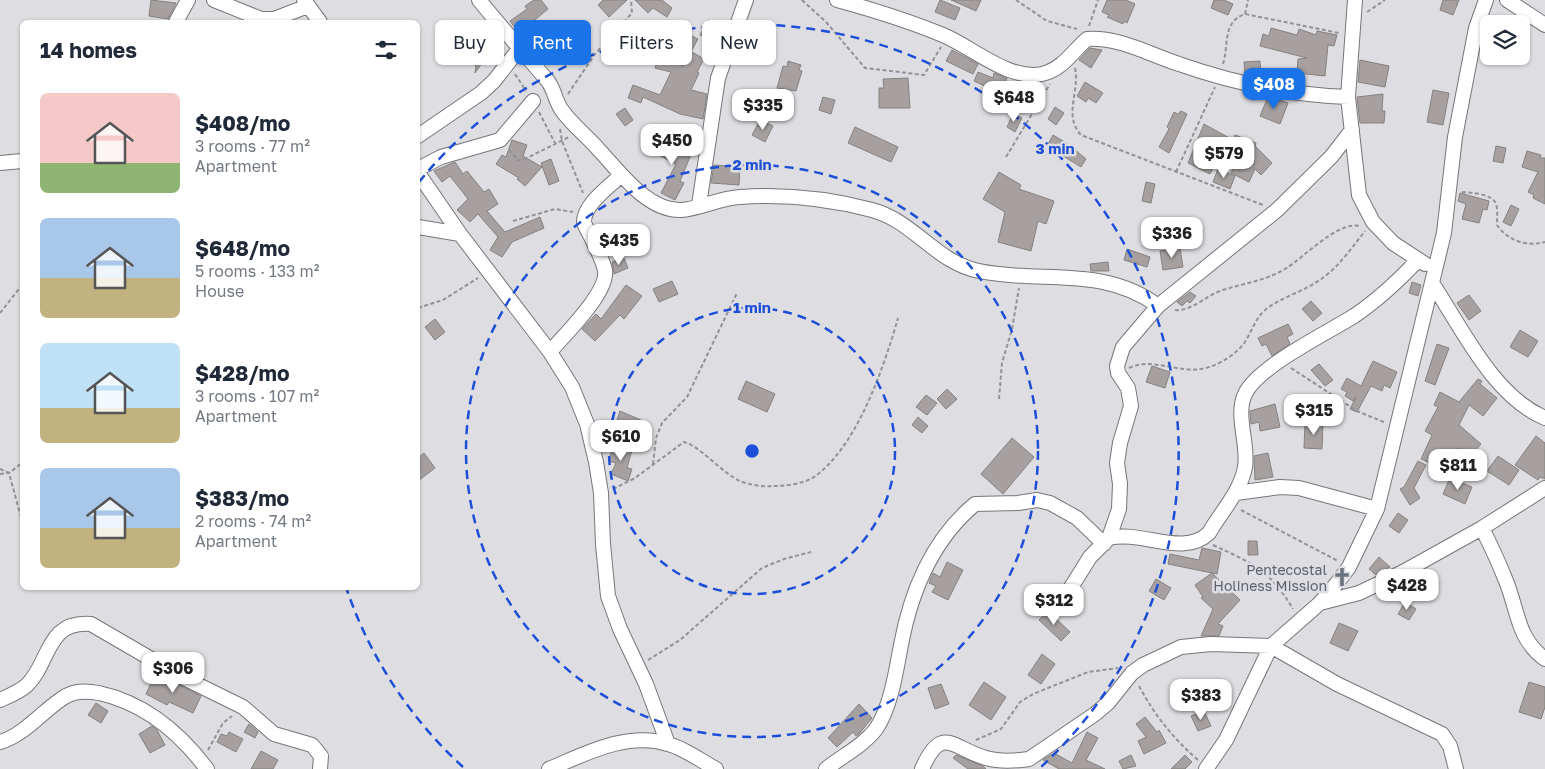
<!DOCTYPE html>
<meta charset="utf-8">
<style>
:root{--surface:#fff;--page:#f2f2f3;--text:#1f2937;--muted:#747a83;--accent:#1a73e8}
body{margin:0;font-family:"Golos Text",sans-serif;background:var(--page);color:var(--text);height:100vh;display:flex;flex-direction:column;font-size:19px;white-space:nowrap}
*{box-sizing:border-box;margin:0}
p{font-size:16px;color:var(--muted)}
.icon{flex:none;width:28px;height:28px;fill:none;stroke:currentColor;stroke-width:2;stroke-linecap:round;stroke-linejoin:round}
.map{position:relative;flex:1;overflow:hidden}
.drawer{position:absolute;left:20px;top:20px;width:400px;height:570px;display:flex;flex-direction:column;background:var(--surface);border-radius:8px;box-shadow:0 1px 4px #0004}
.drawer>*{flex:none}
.top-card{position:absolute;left:435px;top:20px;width:475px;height:45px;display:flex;gap:10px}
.tools{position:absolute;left:1480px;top:15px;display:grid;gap:10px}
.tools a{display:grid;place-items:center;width:50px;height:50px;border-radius:8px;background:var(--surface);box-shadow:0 1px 4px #0004;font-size:25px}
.price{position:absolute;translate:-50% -42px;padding:0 11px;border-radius:10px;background:#fff;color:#222;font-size:16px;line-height:32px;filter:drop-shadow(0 1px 2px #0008)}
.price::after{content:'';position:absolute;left:50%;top:30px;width:15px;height:11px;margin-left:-8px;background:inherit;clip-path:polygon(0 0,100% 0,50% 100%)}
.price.active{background:var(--accent);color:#fff}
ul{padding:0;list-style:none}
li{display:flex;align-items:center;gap:15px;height:125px;padding:0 20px}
li span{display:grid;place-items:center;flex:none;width:140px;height:100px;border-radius:8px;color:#555}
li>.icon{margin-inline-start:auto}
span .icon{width:60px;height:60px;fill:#fffc;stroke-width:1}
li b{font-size:21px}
h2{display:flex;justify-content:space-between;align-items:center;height:60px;padding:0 20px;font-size:21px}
.tag{padding:0 18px;border-radius:8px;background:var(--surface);box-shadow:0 1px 4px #0004;font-size:18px;line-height:45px}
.tag.active{background:var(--accent);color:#fff}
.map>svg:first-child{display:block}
</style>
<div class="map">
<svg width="1545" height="769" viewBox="0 0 1545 769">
<rect width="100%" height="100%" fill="#dedee2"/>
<path fill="#a6a1a0" stroke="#85817f" d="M151,0L176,3L168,19L149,16Z
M534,0H541L548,9L519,33L510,21L527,9L525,6Z
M603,0H627L609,17L598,5Z
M635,0H662L672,8L667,17L653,8L648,13Z
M940,0L960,8L955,20L935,12Z
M951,0H981L976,11Z
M1107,0H1126L1135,4L1127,23L1124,21L1123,24L1107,17L1109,15L1102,12Z
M1214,0H1224L1233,4L1228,15L1211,8Z
M1443,0H1459L1453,15L1440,10Z
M708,20L726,29L720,45L700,35Z
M1271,28L1297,35L1299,29L1316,35L1317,31L1337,35L1334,46L1328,45L1325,76L1297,73L1298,59L1307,58L1260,46L1263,34L1269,36Z
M686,33L698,39L692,50L680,43Z
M484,36L498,40L494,53L490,52L475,73L476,66L466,58L472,49L479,54Z
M1090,48L1102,50L1091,68L1079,60Z
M952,50L978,64L973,74L946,61Z
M692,52L704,59L697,72L699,73L691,90L707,94L703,119L680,114L643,97L641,103L628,98L633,85L660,95L671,72L655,68L658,59L684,66Z
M1360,60L1389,66L1385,87L1358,82Z
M788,61L801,65L799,70L802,71L796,91L777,88L783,66L787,67Z
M1260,61L1261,75L1245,74L1244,62Z
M978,72L993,78L994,73L1007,78L1001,96L988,92L989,88L974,81Z
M908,78L910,108H879V88H884L883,79Z
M1085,82L1103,93L1096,103L1088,98L1086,102L1077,96Z
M1433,90L1449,93L1443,125L1427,122Z
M1383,94L1382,111H1385L1384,123H1360L1357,97Z
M823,97L835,100L831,114L819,110Z
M1268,97L1288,103L1280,124L1260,116Z
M1055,107L1064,113L1056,125L1048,119Z
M625,108L633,120L625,126L616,114Z
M1181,111L1187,114L1169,153L1159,147L1169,129L1167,127L1174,112L1178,114Z
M1013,114L1022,118L1015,132L1007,127Z
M760,120L773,126L765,142L752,135Z
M1204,124L1233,140L1235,135L1256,143L1255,146L1272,163L1261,175L1255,169L1249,182L1231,173L1241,154L1223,147L1210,174L1188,163Z
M855,127L898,147L891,162L848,143Z
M1053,135L1068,144L1086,159L1081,167L1047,146Z
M653,139L675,151L678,146L692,152L680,181L684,183L675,200L661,193L676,164L647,149Z
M512,140L527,145L523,156L542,167L525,186L517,179L519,178L496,164L502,155L506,157Z
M1496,146L1506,148L1503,163L1493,161Z
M1527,151L1541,155L1540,158H1545V204L1533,198L1534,195L1528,192L1538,172L1522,167Z
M551,159L559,181L549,185L541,163Z
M455,162L463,174L467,171L484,192L489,189L498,204L487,211L505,232L540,217L544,228L512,242L502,257L490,250L498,237L478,214L470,222L457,210L468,199L450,176L442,182L434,171Z
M714,165L740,167L739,185L711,183Z
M1218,169L1235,176L1230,189L1213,182Z
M999,172L1021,185L1019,189L1054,201L1046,224L1038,221L1031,251L998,242L1005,212L983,199Z
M1146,182L1155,184L1151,203L1142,201Z
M1460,193L1489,201L1487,210L1483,209L1479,223L1462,219L1466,204L1458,201Z
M1511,205L1519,209L1511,226L1503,222Z
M1180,248L1183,267L1163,270L1160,251Z
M1127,249L1150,257L1147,267L1124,260Z
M624,258L628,268L614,274L612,262Z
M1108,262L1109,271H1091L1090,264Z
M672,281L678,294L659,302L653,289Z
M1412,282L1421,285L1418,296L1409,293Z
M626,285L642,296L624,319L620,315L595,341L582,329L596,314L601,319Z
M1190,292L1196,296L1190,303L1187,301L1182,306L1177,302Z
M1469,295L1481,311L1469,320L1457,303Z
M1311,301L1322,313L1313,321L1302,309Z
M435,319L445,332L435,340L425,327Z
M1288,324L1293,334L1287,337L1290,344L1272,356L1266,344L1262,346L1258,338Z
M1520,330L1538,341L1528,357L1510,347Z
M1437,344L1449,348L1435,385L1425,381Z
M1373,361L1397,372L1390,388L1384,385L1382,391L1371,386L1357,412L1350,409L1356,397L1353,401L1345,396L1347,392L1341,389L1347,378L1361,386Z
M1319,364L1333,380L1325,386L1311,370Z
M1152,366L1170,372L1165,388L1146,382Z
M1478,379L1482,381L1480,384L1497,398L1483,416L1469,405L1459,425L1481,444L1470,457L1458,448L1448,471L1421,459L1432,435L1425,431L1438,407L1434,405L1440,392L1459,402Z
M746,381L775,394L767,412L738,399Z
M947,389L957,399L946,409L937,399Z
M926,395L937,403L927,415L916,407Z
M1275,404L1280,427L1260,431L1259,422L1251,424L1250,411Z
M620,411L643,421L641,427L645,429L638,448L626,444L631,432L615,426Z
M918,417L928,426L922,433L912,425Z
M1305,423L1323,424L1322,449L1304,448Z
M1536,436L1545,443V479L1540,477L1538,480L1515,465Z
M1012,438L1034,457L1003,494L981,474Z
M613,445L632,450L627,468L632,469L628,481L611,474L616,463L609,461Z
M424,453L435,468L418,481V458Z
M1268,453L1273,477L1255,480L1254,456Z
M1498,456L1519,470L1509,485L1487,471Z
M1418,461L1426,465L1414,488L1420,498L1410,505L1400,489L1404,487Z
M1450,478L1472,487L1465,504L1443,494Z
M1398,513L1408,520L1399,533L1389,526Z
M1248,541H1257L1258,555H1248Z
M1202,548L1221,552L1217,574L1168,564L1170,554L1199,560Z
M1379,557L1390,567L1376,575L1369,569Z
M947,562L963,570L948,600L932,592L936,586L929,583L933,573L940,577Z
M1212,573L1240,600L1218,624L1223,626L1219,636H1201L1213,609L1201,598L1203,597L1195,585Z
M1156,579L1171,588L1164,600L1149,591Z
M1405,602L1416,609L1409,620L1398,614Z
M1048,611L1070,632L1061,641L1039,620Z
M1339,623L1358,631L1348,651L1330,643Z
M1042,654L1055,664L1041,684L1028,675Z
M156,673L201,696L193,713L169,702L167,705L146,694Z
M984,682L1006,697L991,720L969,705Z
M1529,682L1545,687V707L1541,719L1519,712Z
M941,684L949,704L935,709L928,688Z
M96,703L108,711L101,723L88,715Z
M859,704L872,718L859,734L856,736L853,732L837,747L828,738Z
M1204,711L1211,726L1198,731L1191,716Z
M1145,717L1157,732L1159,730L1166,743L1144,754L1138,741L1146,737L1136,724Z
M249,724L258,732L255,738L244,732Z
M152,726L157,730L165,745L150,753L139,734Z
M229,732L243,739L236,752L217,742L221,734L227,736Z
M1087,732L1098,738L1086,760L1105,769H1059L1043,760L1054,753L1072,763Z
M261,751L278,760L273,769H251Z
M956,755L983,766L986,769H968L953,758Z
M1131,755L1136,766L1123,769L1119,761Z
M1185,755L1192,762L1185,769H1171Z"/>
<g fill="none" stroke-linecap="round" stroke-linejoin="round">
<g stroke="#76757a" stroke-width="16">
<path id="street" d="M214,0L261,19H274L308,6
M304,0L320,22
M479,0C501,27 524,53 547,80C554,88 555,100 561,109C571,124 587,136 599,150C620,172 647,211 681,210C699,209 720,198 740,197C783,194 830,199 872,210C914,221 935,262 979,271C1041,284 1104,265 1158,306
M837,0C874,10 909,21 943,35C972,47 1009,81 1042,74C1063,69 1073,51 1087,39C1120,37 1148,54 1179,64C1233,83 1290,95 1348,97
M1355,0L1348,97L1359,195L1373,222L1393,243L1425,264
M1507,0L1545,25
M176,22L188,0
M418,136L481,93L494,81L519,49
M0,163L22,161
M418,169L441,157L500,140L533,101
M418,173L460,234L550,352L572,387L587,424L596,462L601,493L603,544L608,596L620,629L646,684L668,744
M699,205L718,78L746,0
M418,227L460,234
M1432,283C1462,328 1493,396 1545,418
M550,352C564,335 609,292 605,270C601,254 591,238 584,223C583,205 608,188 620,176
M1236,493L1280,487L1299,488L1377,509
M1482,528C1491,546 1499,563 1506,581C1518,610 1517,639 1545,659
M1109,538C1143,530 1183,558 1209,533C1221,512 1241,491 1245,467C1249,443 1234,414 1246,392C1261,365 1327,333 1354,316C1378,300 1398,281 1417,261
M1320,603L1359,593L1403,572L1482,528L1545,488
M1060,605L1090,557L1109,538L1119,509L1120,484L1117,463L1120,443L1131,406L1128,388L1118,373L1117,366L1123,347L1158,306L1277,210L1331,157L1352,130
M0,700C9,696 21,691 27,685C50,663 46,620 91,624L182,677L243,707L274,734L312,745L321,756L320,769
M0,742C25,735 44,709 66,696C77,690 88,691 99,693C144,703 180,733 207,769
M549,769C585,754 627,731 668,744C684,748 701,761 716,769
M826,769C842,756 863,746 876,729C891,707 896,671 901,645C911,591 932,540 975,504L1018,503L1037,500L1050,503L1077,518L1104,544
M922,769C942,723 953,749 986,758C1000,762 1015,761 1029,759L1095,714L1108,703L1132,673L1143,665L1181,647L1211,644L1271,646L1337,684L1442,734L1450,746L1456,769
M1206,769L1226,740L1271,646L1320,603L1337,583L1349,567L1377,509L1444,233L1455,137L1476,28L1486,0"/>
</g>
<path stroke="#929296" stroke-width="2" stroke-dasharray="4 2.5" stroke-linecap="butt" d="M802,0L826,22L865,68L924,75L941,47
M1016,0L1047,21L1077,29
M1367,12L1385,0
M1245,14L1248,0
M1089,26L1098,0
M1223,64C1229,45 1222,22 1245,14L1339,33
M1075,68C1080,92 1063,115 1081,135L1263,205
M515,74L526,91
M568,94L595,54L632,13L631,0
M539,112L556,145
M560,129L562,141L583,193
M509,150L518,160H523L569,137
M1006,157L1050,84
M1176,172L1215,87
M1462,192C1471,193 1492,193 1496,204C1498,209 1497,219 1497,225C1508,241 1527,247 1545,242
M513,221L555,209L573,212
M418,308L443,300L478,278
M1175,310C1190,312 1206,296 1220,291C1243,283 1263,282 1285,269C1305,257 1337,221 1360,226
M0,313L22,285
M1129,368C1151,357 1178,373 1201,369C1216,367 1236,355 1245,342C1252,331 1255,319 1265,310C1280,298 1299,293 1315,283C1336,271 1350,250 1365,231
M1291,368L1357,411L1386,423
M999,399L1002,363L1012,329L1019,288
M653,464L656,438L662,423L687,397L737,293
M0,469L9,473L22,521
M0,474L9,473L22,463
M613,489L635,478L684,442C700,446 722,473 740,481C750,485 763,487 773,486C786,486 803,484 814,477C857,447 884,367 898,318
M1241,510L1338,561
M1213,545C1252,563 1270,570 1293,609
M648,660L680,640L762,568L784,559L811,552
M1139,686C1155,716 1173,738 1198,760
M976,740L1001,729L1020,702L1033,694L1088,672L1118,668
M208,750L223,723L232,716"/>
<use href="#street" stroke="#fff" stroke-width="14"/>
</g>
<g fill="none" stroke="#1d4ed8" stroke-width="2.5" stroke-dasharray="9 6">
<circle cx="752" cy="451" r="143"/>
<circle cx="752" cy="451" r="286"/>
<path d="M463 767A428 428 0 0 1 347 590M419 182A428 428 0 1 1 1041 767"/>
</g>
<defs>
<g id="church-bare" transform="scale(1.5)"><path d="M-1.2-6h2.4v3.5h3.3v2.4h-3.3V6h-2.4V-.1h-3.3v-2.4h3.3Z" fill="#6b7280" stroke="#dedee2" stroke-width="2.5" paint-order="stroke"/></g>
</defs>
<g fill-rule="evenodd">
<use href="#church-bare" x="1342" y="577"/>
</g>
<g text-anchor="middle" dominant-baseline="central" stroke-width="5" stroke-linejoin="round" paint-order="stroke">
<g font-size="14" fill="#5b616d" stroke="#dedee2" text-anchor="end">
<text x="1327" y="569">Pentecostal<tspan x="1327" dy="16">Holiness Mission</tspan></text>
</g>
</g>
<circle cx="752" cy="451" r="8" fill="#1d4ed8" stroke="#dedee2" stroke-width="2.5"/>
<g font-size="15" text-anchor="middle" font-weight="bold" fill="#1d4ed8" stroke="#dedee2" stroke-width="5" stroke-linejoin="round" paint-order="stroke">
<text x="1055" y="154">3 min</text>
<text x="752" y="170">2 min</text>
<text x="752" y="313">1 min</text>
</g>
</svg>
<div class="tools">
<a><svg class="icon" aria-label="layers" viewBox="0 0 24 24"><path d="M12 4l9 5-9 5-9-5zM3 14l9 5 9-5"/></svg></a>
</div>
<b class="price active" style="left:1274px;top:110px">$408</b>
<b class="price" style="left:1014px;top:123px">$648</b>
<b class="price" style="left:763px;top:131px">$335</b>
<b class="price" style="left:672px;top:166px">$450</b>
<b class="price" style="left:1224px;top:179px">$579</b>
<b class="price" style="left:1172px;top:259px">$336</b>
<b class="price" style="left:619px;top:266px">$435</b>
<b class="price" style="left:1314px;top:436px">$315</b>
<b class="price" style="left:621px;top:462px">$610</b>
<b class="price" style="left:1458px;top:491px">$811</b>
<b class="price" style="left:1407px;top:611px">$428</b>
<b class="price" style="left:1054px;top:626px">$312</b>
<b class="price" style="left:173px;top:694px">$306</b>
<b class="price" style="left:1201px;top:721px">$383</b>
<div class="top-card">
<a class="tag">Buy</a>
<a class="tag active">Rent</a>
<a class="tag">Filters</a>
<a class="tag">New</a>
</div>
<section class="drawer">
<h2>14 homes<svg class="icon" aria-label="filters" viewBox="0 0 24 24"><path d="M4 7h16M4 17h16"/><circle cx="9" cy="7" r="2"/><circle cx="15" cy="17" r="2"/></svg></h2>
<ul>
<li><span style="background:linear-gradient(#f6c9c9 70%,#8fb573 0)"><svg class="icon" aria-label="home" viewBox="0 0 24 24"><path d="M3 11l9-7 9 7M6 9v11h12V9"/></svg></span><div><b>$408/mo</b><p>3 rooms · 77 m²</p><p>Apartment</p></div></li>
<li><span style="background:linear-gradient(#a9c7e8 60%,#c2b280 0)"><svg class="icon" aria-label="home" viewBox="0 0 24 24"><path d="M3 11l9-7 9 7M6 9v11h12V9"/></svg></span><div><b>$648/mo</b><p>5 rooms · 133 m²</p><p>House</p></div></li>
<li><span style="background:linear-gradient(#bfe0f5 65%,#c2b280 0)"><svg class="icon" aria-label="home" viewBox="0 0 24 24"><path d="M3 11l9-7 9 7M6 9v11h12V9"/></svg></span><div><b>$428/mo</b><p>3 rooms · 107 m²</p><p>Apartment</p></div></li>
<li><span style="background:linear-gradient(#a9c7e8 60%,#c2b280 0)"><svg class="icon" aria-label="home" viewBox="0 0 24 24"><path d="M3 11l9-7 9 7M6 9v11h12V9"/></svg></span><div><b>$383/mo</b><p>2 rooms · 74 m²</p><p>Apartment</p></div></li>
</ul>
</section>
</div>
